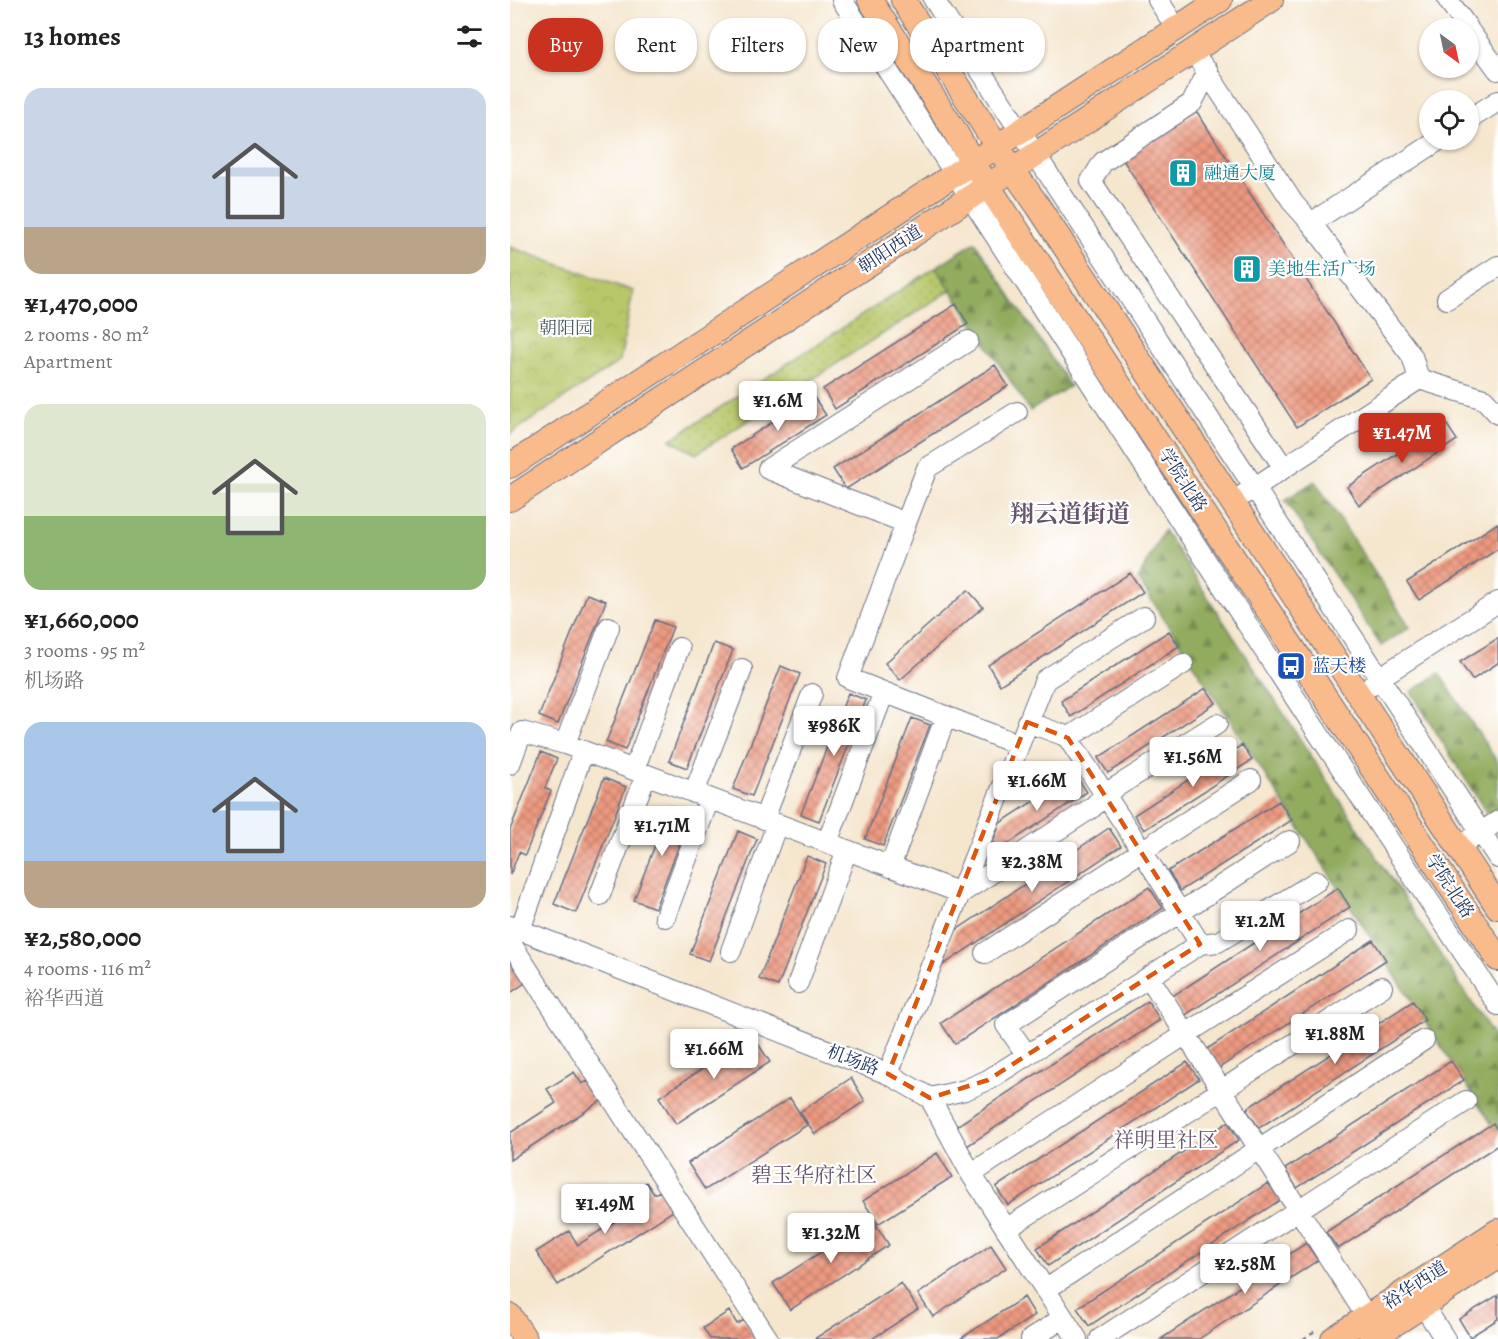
<!DOCTYPE html>
<meta charset="utf-8">
<style>
:root{--surface:#fff;--page:#f2f2f2;--text:#222;--muted:#767676;--accent:#c8321e}
body{margin:0;font-family:Alegreya,"Noto Serif SC",serif;background:var(--page);color:var(--text);height:100vh;display:flex;flex-direction:column;font-size:22px;white-space:nowrap}
*{box-sizing:border-box;margin:0}
p{font-size:20px;color:var(--muted)}
.icon{flex:none;width:33px;height:33px;fill:none;stroke:currentColor;stroke-width:2;stroke-linecap:round;stroke-linejoin:round}
.map{position:relative;flex:1;overflow:hidden}
.drawer{display:flex;flex-direction:column;background:var(--surface);width:510px}
.drawer>*{flex:none}
.guide{position:absolute;left:18px;top:18px;width:570px;height:54px;display:flex;gap:12px}
.needle{width:39px;rotate:147deg}
.buttons{position:absolute;left:909px;top:18px;display:grid;gap:12px}
.buttons a{display:grid;place-items:center;width:60px;height:60px;border-radius:50%;background:var(--surface);box-shadow:0 2px 4px #0004;font-size:30px}
.price{position:absolute;translate:-50% -51px;padding:0 14px;border-radius:6px;background:#fff;color:#222;font-size:20px;line-height:39px;filter:drop-shadow(0 2px 3px #0008)}
.price::after{content:'';position:absolute;left:50%;top:36px;width:18px;height:14px;margin-left:-9px;background:inherit;clip-path:polygon(0 0,100% 0,50% 100%)}
.price.active{background:var(--accent);color:#fff}
ul{padding:0;list-style:none}
li{display:grid;align-content:center;gap:12px;height:318px;padding:0 24px}
li span{display:grid;place-items:center;height:186px;border-radius:18px;color:#555}
li>.icon{margin-inline-start:auto}
span .icon{width:108px;height:108px;fill:#fffc;stroke-width:1}
li b{font-size:26px}
h2{display:flex;justify-content:space-between;align-items:center;height:72px;padding:0 24px;font-size:26px}
.chip{padding:0 21px;border-radius:24px;background:var(--surface);box-shadow:0 2px 4px #0004;font-size:21px;line-height:54px}
.chip.active{background:var(--accent);color:#fff}
main{display:flex;flex:1;min-height:0}
.map>svg:first-child{display:block}
</style>
<main>
<section class="drawer">
<h2>13 homes<svg class="icon" aria-label="filters" viewBox="0 0 24 24"><path d="M4 7h16M4 17h16"/><circle cx="9" cy="7" r="2"/><circle cx="15" cy="17" r="2"/></svg></h2>
<ul>
<li><span style="background:linear-gradient(#c9d6e8 75%,#b9a48a 0)"><svg class="icon" aria-label="home" viewBox="0 0 24 24"><path d="M3 11l9-7 9 7M6 9v11h12V9"/></svg></span><div><b>¥1,470,000</b><p>2 rooms · 80 m²</p><p>Apartment</p></div></li>
<li><span style="background:linear-gradient(#dfe7d0 60%,#8fb573 0)"><svg class="icon" aria-label="home" viewBox="0 0 24 24"><path d="M3 11l9-7 9 7M6 9v11h12V9"/></svg></span><div><b>¥1,660,000</b><p>3 rooms · 95 m²</p><p>机场路</p></div></li>
<li><span style="background:linear-gradient(#a9c7e8 75%,#b9a48a 0)"><svg class="icon" aria-label="home" viewBox="0 0 24 24"><path d="M3 11l9-7 9 7M6 9v11h12V9"/></svg></span><div><b>¥2,580,000</b><p>4 rooms · 116 m²</p><p>裕华西道</p></div></li>
</ul>
</section>
<div class="map">
<svg width="988" height="1339" viewBox="0 0 988 1339">
<defs>
<pattern id="grass-dots" width="8" height="8" patternUnits="userSpaceOnUse" patternTransform="scale(1.5)"><rect width="8" height="8" fill="#b8c76a"/><path d="M2 2h.1M6 6h.1" fill="none" stroke="#9eab5e" stroke-width="1.8" stroke-linecap="round"/></pattern>
<pattern id="forest-firs" width="22" height="20" patternUnits="userSpaceOnUse" patternTransform="scale(1.5)"><rect width="22" height="20" fill="#92ac5e"/><path d="M5 1l3.5 6h-7zM16 11l3.5 6h-7z" fill="#768c51"/></pattern>
<pattern id="park-crowns" width="20" height="18" patternUnits="userSpaceOnUse" patternTransform="scale(1.5)"><rect width="20" height="18" fill="#b8c76a"/><path d="M2 6a3 3 0 1 1 6 0M12 15a3 3 0 1 1 6 0" fill="none" stroke="#9eab5e"/></pattern>
<pattern id="building-cross-hatch" width="8" height="8" patternUnits="userSpaceOnUse" patternTransform="scale(1.5)"><rect width="8" height="8" fill="#ee9a80"/><path d="M0 0l8 8M0 8l8-8" fill="none" stroke="#c07e6c"/></pattern>
</defs>
<rect width="100%" height="100%" fill="#fff"/>
<filter id="ink" filterUnits="userSpaceOnUse"><feTurbulence type="fractalNoise" baseFrequency=".0167" numOctaves="2"/><feDisplacementMap in="SourceGraphic" scale="12" xChannelSelector="R" yChannelSelector="G"/><feConvolveMatrix kernelMatrix="1 2 1 2 8 2 1 2 1" color-interpolation-filters="sRGB"/></filter>
<filter id="wash" filterUnits="userSpaceOnUse"><feTurbulence type="fractalNoise" baseFrequency=".008" numOctaves="4" result="noise"/><feDisplacementMap in="SourceGraphic" scale="24" xChannelSelector="R" yChannelSelector="G"/><feGaussianBlur stdDeviation="1.35" result="paint"/><feColorMatrix in="noise" values="0 0 0 0 0 0 0 0 0 0 0 0 0 0 0 0 0 1.4 0 .05"/><feComposite in="paint" operator="in"/></filter>
<g filter="url(#wash)">
<rect width="100%" height="100%" fill="#f5e6ce"/>
<path fill="url(#grass-dots)" stroke="#6a7b64" stroke-width="1.5" d="M426,267L441,290L186,454L160,440Z"/>
<path fill="url(#forest-firs)" stroke="#566e5e" stroke-width="1.5" d="M465,242L560,386L520,411L426,267Z
M805,481L900,627L871,646L775,500Z
M654,530L988,1043V1134L628,579Z
M929,673L988,763V809L978,815L901,692Z"/>
<path fill="url(#park-crowns)" stroke="#6a7b64" stroke-width="1.5" d="M0,247L123,291L110,361L0,434Z"/>
<g id="blocks">
<path fill="url(#building-cross-hatch)" d="M687,112L861,379L787,427L613,160Z
M446,304L458,324L325,409L313,389Z
M485,365L498,386L336,489L323,469Z
M303,396L316,415L233,468L221,449Z
M935,422L947,440L849,505L837,487Z
M988,523V549L909,600L897,582Z
M620,573L633,592L490,685L478,665Z
M458,590L473,607L390,680L375,663Z
M77,594L96,601L48,724L29,716Z
M145,620L163,627L115,750L96,742Z
M659,631L669,646L561,717L551,701Z
M988,638V663L962,680L950,662Z
M204,643L223,650L177,768L159,761Z
M271,666L290,674L242,796L223,789Z
M696,688L706,703L598,773L588,758Z
M338,693L356,700L309,821L291,814Z
M402,718L420,725L373,846L355,839Z
M732,745L742,760L634,830L624,815Z
M31,752L47,759L35,788L41,791L15,855L9,852L0,875V830Z
M565,774L577,792L478,857L490,823Z
M94,778L116,787L66,913L44,904Z
M769,801L782,820L670,891L658,871Z
M160,806L181,814L145,908L124,900Z
M599,828L611,846L433,965L445,931Z
M228,831L247,839L199,961L180,954Z
M297,856L316,864L268,986L249,979Z
M639,887L653,908L445,1044L431,1023Z
M828,888L840,907L674,1016L661,997Z
M863,940L876,960L709,1068L697,1049Z
M2,963L15,983L0,993V964Z
M638,1001L650,1020L457,1146L445,1127Z
M903,1001L915,1020L749,1128L736,1109Z
M243,1036L260,1062L166,1124L149,1097Z
M941,1061L954,1080L787,1188L775,1169Z
M677,1062L689,1079L498,1205L486,1187Z
M64,1072L72,1084L78,1081L91,1101L0,1160V1133L46,1103L37,1089Z
M341,1078L355,1101L305,1134L290,1112Z
M280,1098L297,1125L195,1190L178,1163Z
M718,1122L729,1140L538,1266L527,1248Z
M983,1123L988,1131V1145L828,1249L816,1232Z
M427,1153L442,1177L368,1224L353,1201Z
M136,1182L144,1194L150,1191L163,1211L48,1285L26,1252L59,1231L68,1245L118,1213L109,1199Z
M758,1183L770,1200L579,1326L567,1308Z
M362,1219L379,1245L280,1310L263,1283Z
M796,1243L808,1260L689,1339H651Z
M481,1245L496,1268L423,1317L408,1294Z
M391,1283L408,1309L362,1339H304Z
M988,1295V1319L960,1337L949,1319Z
M514,1297L525,1315L488,1339H450Z
M219,1311L227,1324L234,1320L246,1339H200L193,1328Z"/>
</g>
</g>
<g filter="url(#ink)">
<use href="#blocks" fill-opacity="0" stroke="#676f85" stroke-width="1.5"/>
<g fill="none" stroke-linecap="round" stroke-linejoin="round">
<g stroke="#676f85" stroke-width="22">
<path id="minor" d="M332,0L804,727L988,1005
M424,0L988,858
M648,0L667,29
M938,0L958,28
M958,29L988,70
M691,63L784,204L801,223L902,356L909,379L974,399L988,414
M698,71L682,103L593,162L581,181L774,468
M958,120L988,101
M801,223L929,140
M937,299L988,266
M458,341L258,469L396,523L338,678L509,745
M733,495L909,379
M396,523L417,468L507,412
M861,686L869,678L988,602
M517,722L553,735L558,738L632,851L690,944L639,977
M558,738L673,664
M55,744L99,627
M0,764L12,732L55,744L451,893L583,807L595,794L707,724
M124,770L169,648
M184,793L232,669
M254,819L302,694
M317,843L374,692
M949,847L988,821
M380,867L436,716
M90,895L136,775
M155,917L199,799
M0,926L378,1074L420,1098L461,1174L567,1339
M10,930L73,752
M0,942L258,1339
M690,944L708,942L807,881
M221,951L267,824
M475,953L741,780
M288,983L337,850
M517,1055L496,1025L780,841
M378,1074L535,680L634,617
M420,1098L455,1090L478,1080L639,977L857,1317
M461,1174L676,1034L839,930
M496,1229L872,987
M535,1290L914,1040
M913,1305L935,1339
M521,1339L553,1318
M590,1339L956,1101"/>
</g>
<g stroke="#676f85" stroke-width="26">
<path id="major" d="M360,0L443,128L463,163L988,959
M393,0L502,169L528,206L988,907
M0,466L710,0
M0,499L761,0
M0,1316L15,1339
M823,1339L988,1231
M861,1339L988,1257"/>
</g>
<path stroke="#676f85" stroke-width="2" stroke-dasharray="4.5 4.5" stroke-linecap="butt" d="M793,1339L808,1329"/>
<use href="#minor" stroke="#fff" stroke-width="20"/>
<use href="#major" stroke="#fabb8c" stroke-width="24"/>
</g>
</g>
<path fill="none" stroke="#de5710" stroke-width="4.5" stroke-dasharray="12 8" stroke-linejoin="round" d="M517,722L558,738L690,944L478,1080L420,1098L378,1074Z"/>
<defs>
<g id="building-square" transform="scale(1.5)"><rect x="-9" y="-9" width="18" height="18" rx="4" fill="#0f9aa8" stroke="#fff"/><path d="M-4-6H4V6H1V3H-1V6H-4ZM-2.5-4.3h1.7v1.8h-1.7ZM.8-4.3h1.7v1.8H.8ZM-2.5-1h1.7V.8h-1.7ZM.8-1h1.7V.8H.8Z" fill="#fff"/></g>
<g id="bus-square" transform="scale(1.5)"><rect x="-9" y="-9" width="18" height="18" rx="4" fill="#1a4fb4" stroke="#fff"/><path d="M-5-6H5V4H4V6H2V4H-2V6H-4V4H-5ZM-3.5-4V0h7V-4ZM-3.5 1.2v1.5H-2V1.2ZM2 1.2v1.5H3.5V1.2Z" fill="#fff"/></g>
</defs>
<g fill-rule="evenodd">
<use href="#building-square" x="673" y="173"/>
<use href="#building-square" x="737" y="269"/>
<use href="#bus-square" x="781" y="666"/>
</g>
<g text-anchor="middle" dominant-baseline="central" stroke-width="4.5" stroke-linejoin="round" paint-order="stroke">
<g font-size="18" fill="#0d838f" stroke="#fff" text-anchor="start">
<text x="694" y="173">融通大厦</text>
<text x="758" y="269">美地生活广场</text>
</g>
<g font-size="18" fill="#1b2f5e" stroke="#fff">
<text transform="translate(380 249) rotate(-33)">朝阳西道</text>
<text transform="translate(673 480) rotate(57)">学院北路</text>
<text transform="translate(940 886) rotate(57)">学院北路</text>
<text transform="translate(343 1060) rotate(21)">机场路</text>
<text transform="translate(905 1285) rotate(-33)">裕华西道</text>
</g>
<g font-size="18" fill="#4a5d62" stroke="#fff">
<text x="56" y="328">朝阳园</text>
</g>
<g font-size="18" fill="#164399" stroke="#fff" text-anchor="start">
<text x="802" y="666">蓝天楼</text>
</g>
<g font-size="21" fill="#65546a" stroke="#fff">
<text x="656" y="1140">祥明里社区</text>
<text x="304" y="1175">碧玉华府社区</text>
</g>
<g font-size="24" font-weight="bold" fill="#65546a" stroke="#fff">
<text x="560" y="514">翔云道街道</text>
</g>
</g>
</svg>
<div class="buttons">
<a><svg class="needle" viewBox="-14 -14 28 28"><path d="M0-13l5 13h-10z" fill="#e53935"/><path d="M0 13l5-13h-10z" fill="#767676"/></svg></a>
<a><svg class="icon" aria-label="locate" viewBox="0 0 24 24"><circle cx="12" cy="12" r="6"/><path d="M12 2v4M12 18v4M2 12h4M18 12h4"/></svg></a>
</div>
<b class="price" style="left:268px;top:432px">¥1.6M</b>
<b class="price active" style="left:892px;top:464px">¥1.47M</b>
<b class="price" style="left:324px;top:757px">¥986K</b>
<b class="price" style="left:683px;top:788px">¥1.56M</b>
<b class="price" style="left:527px;top:812px">¥1.66M</b>
<b class="price" style="left:152px;top:857px">¥1.71M</b>
<b class="price" style="left:522px;top:893px">¥2.38M</b>
<b class="price" style="left:750px;top:952px">¥1.2M</b>
<b class="price" style="left:825px;top:1065px">¥1.88M</b>
<b class="price" style="left:204px;top:1080px">¥1.66M</b>
<b class="price" style="left:95px;top:1235px">¥1.49M</b>
<b class="price" style="left:321px;top:1264px">¥1.32M</b>
<b class="price" style="left:735px;top:1295px">¥2.58M</b>
<div class="guide">
<a class="chip active">Buy</a>
<a class="chip">Rent</a>
<a class="chip">Filters</a>
<a class="chip">New</a>
<a class="chip">Apartment</a>
</div>
</div>
</main>
